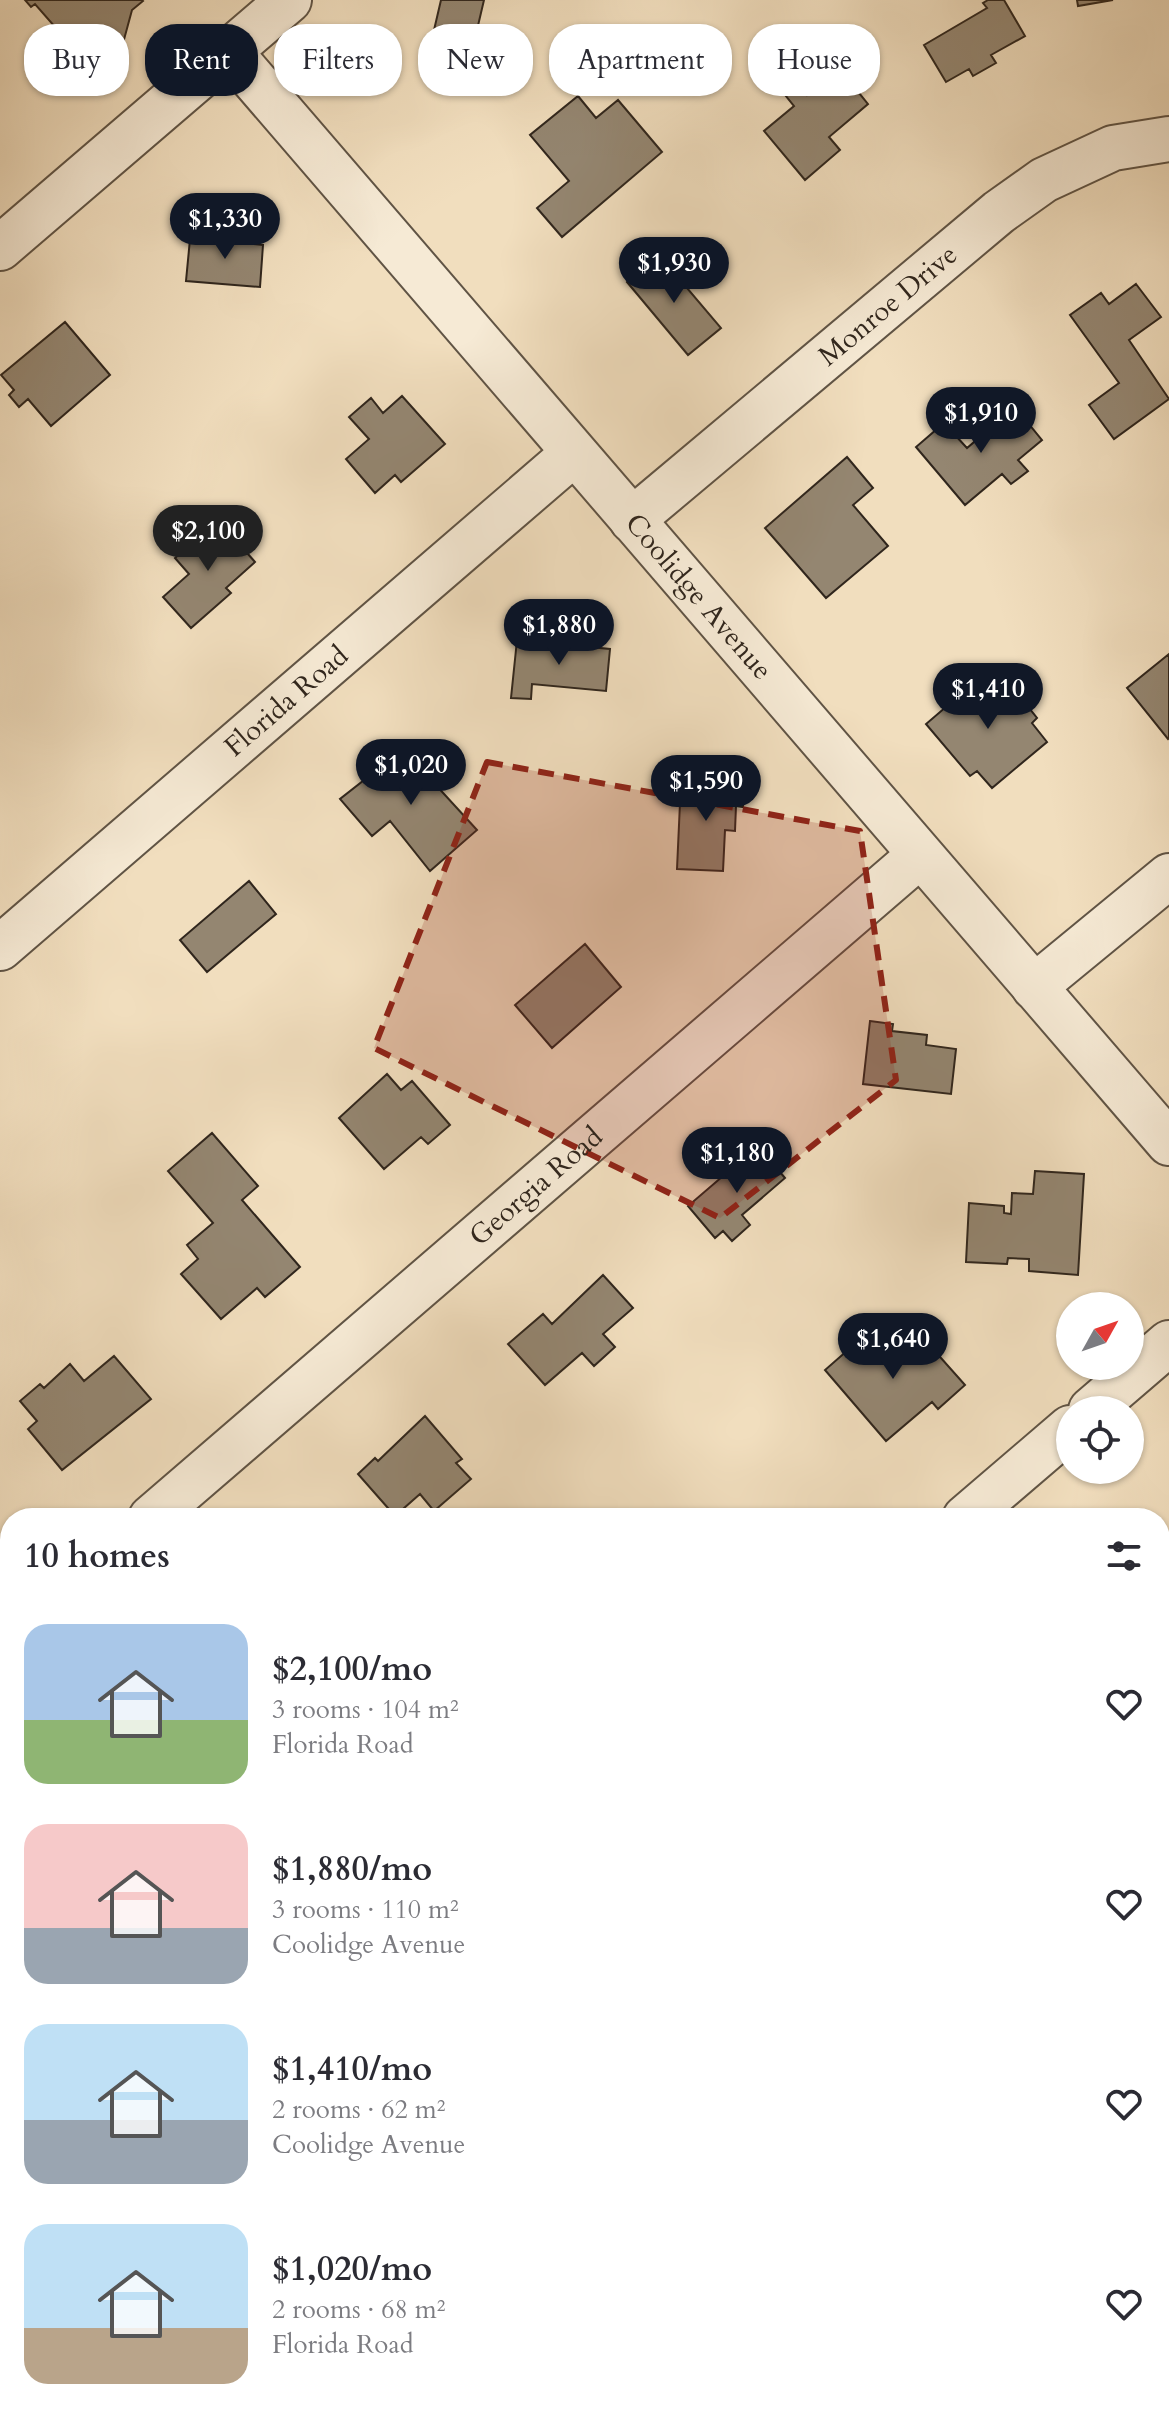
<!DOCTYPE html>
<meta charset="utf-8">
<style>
:root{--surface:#fff;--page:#f2f2f3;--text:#2b2b33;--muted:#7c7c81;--accent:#111827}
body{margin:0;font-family:Cardo,serif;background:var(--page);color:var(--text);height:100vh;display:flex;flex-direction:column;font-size:30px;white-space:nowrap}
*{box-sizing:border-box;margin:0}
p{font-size:26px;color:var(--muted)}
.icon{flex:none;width:44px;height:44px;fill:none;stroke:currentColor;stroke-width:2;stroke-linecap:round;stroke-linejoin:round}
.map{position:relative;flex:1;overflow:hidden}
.sheet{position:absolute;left:0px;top:1508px;width:1170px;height:914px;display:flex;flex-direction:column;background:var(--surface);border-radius:32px 32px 0 0;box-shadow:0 2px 6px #0004}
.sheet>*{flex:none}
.hud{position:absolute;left:24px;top:24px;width:1122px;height:72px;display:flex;gap:16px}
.needle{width:52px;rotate:50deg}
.controls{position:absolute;left:1056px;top:1292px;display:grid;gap:16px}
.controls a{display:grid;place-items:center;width:88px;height:88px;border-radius:50%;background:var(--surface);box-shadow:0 2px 6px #0004;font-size:40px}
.price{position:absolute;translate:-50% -68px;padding:0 18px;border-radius:28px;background:var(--accent);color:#fff;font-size:26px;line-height:52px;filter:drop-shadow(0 2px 4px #0008)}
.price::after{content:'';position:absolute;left:50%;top:48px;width:24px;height:18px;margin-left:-12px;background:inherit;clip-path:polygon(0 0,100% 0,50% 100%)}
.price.selected{background:#222;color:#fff}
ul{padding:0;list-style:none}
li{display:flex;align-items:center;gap:24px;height:200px;padding:0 24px}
li span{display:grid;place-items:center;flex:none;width:224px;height:160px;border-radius:24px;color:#555}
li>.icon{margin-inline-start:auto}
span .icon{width:96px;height:96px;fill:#fffc;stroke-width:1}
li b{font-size:34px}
h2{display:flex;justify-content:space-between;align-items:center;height:96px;padding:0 24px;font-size:34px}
.tag{padding:0 28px;border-radius:32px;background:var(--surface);box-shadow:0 2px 6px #0004;font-size:28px;line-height:72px}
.tag.selected{background:var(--accent);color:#fff}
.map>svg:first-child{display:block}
</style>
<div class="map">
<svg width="1169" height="2421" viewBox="0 0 1169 2421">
<rect width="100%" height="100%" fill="#f1debe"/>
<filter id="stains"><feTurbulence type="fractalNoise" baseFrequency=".0025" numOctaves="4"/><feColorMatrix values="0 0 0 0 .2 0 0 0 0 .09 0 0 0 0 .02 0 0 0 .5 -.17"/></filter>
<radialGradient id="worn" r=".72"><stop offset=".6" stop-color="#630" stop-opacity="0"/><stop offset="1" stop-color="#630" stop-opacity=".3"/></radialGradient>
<path fill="#948671" stroke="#30261d" stroke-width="2" d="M25,0H142L143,1L132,10L119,58L98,33L77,52L35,4L31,7Z
M441,0H484L469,64L476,66L471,85L424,73Z
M988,0H1004L1025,36L991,55L996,63L973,76L969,69L946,82L924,45L987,8L983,3Z
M1077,0H1113L1078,6Z
M839,68L868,104L829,137L840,150L805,180L764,131L794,106L785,95L798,84L807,95Z
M578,96L596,118L618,100L662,152L562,237L537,208L569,181L530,135Z
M210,231L236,233V242L263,245L260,287L186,281L190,239L209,240Z
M659,255L721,328L688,355L627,282Z
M1136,284L1161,317L1129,340L1169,399L1114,439L1089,405L1119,383L1070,315L1101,293L1109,304Z
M65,322L110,375L51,426L28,399L19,407L9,395L14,390L1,375Z
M402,396L445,444L401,482L395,475L375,493L346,459L369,439L349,417L371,398L383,413Z
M1015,407L1042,440L1018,460L1028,471L1011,484L1002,474L965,505L916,447L944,423L967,448Z
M847,457L873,488L853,505L888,546L826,598L765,528Z
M218,520L255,562L226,588L231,593L191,628L163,597L189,574L175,558Z
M517,640L610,649L606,691L532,684L531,699L511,698Z
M1169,654V738L1168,739L1127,688Z
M988,671L1016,703L1021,698L1037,718L1032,723L1047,742L992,788L977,771L970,776L926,724Z
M410,744L439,778L434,783L477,830L430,871L390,821L372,836L340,799Z
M681,781L744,783L743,807L736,806L735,831L725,830L723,871L677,869Z
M249,881L276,914L207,972L180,940Z
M585,944L621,987L552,1048L515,1005Z
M870,1021L893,1024L892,1031L927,1035L926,1045L956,1049L951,1094L863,1084Z
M387,1074L401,1090L412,1081L450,1125L428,1144L421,1137L384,1169L339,1118Z
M212,1133L258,1186L242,1200L300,1267L265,1297L257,1288L221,1319L181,1274L198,1259L187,1245L213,1223L168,1171Z
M758,1146L785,1178L742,1215L750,1225L732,1241L723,1231L715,1238L688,1206Z
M1035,1171L1084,1174L1078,1275L1029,1271V1259L1008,1258L1007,1264L966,1262L969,1203L1004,1206V1213L1011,1214L1012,1193L1033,1194Z
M603,1275L633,1308L603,1334L615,1347L594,1366L582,1353L545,1385L508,1344L543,1314L552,1324Z
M872,1329L888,1347L905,1332L926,1356L933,1349L965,1385L938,1409L932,1402L886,1441L825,1370Z
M114,1356L151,1399L62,1470L28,1429L37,1421L20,1401L40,1384L44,1388L70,1364L84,1381Z
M425,1416L462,1459L456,1463L471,1479L434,1511L420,1494L395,1516L358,1474L375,1458L378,1461Z
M1169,2192V2230L1160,2219V2200Z
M64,2412H111L119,2421H53Z
M448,2412H460L467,2421H437Z"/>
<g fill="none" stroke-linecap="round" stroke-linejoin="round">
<g stroke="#605445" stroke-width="48">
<g id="minor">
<path id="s1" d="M229,51L1169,1143"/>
<path d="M0,248L289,0"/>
<path id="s2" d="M632,520L999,212L1044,180L1113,148L1169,139"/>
<path id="s3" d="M0,948L573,454"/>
<path d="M1034,987L1169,876"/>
<path d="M1091,1410L1169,1343"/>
<path id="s4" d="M151,1518L919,856"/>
<path d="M965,1518L1070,1428"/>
<path d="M0,1648L10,1640"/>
<path d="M1160,2061L1169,2053"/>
<path d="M0,2346L10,2338"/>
<path d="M740,2421L751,2412"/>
</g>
</g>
<use href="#minor" stroke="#f6ead5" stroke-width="44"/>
</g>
<path fill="#8f2418" fill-opacity="0.2" stroke="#8f2418" stroke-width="6" stroke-dasharray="16 10" stroke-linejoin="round" d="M487,762L860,831L896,1080L720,1218L374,1048Z"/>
<g text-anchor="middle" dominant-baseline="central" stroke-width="8" stroke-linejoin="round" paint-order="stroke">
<g font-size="28" fill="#30261d" stroke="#f6ead5">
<text stroke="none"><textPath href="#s2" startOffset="334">Monroe Drive</textPath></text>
<text stroke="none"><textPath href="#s1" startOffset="720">Coolidge Avenue</textPath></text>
<text stroke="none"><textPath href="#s3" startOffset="378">Florida Road</textPath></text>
<text stroke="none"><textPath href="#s4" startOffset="508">Georgia Road</textPath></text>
</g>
</g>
<rect width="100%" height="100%" filter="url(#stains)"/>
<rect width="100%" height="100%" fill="url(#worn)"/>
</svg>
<div class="controls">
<a><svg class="needle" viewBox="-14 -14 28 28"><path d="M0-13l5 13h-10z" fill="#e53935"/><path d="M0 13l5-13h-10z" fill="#7c7c81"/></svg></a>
<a><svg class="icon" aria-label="locate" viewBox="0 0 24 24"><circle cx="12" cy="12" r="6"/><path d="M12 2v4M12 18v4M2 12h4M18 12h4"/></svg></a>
</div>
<b class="price" style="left:225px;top:261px">$1,330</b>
<b class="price" style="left:674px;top:305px">$1,930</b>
<b class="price" style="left:981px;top:455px">$1,910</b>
<b class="price selected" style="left:208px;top:573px">$2,100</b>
<b class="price" style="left:559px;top:667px">$1,880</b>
<b class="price" style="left:988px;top:731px">$1,410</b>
<b class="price" style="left:411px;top:807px">$1,020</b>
<b class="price" style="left:706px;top:823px">$1,590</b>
<b class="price" style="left:737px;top:1195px">$1,180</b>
<b class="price" style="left:893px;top:1381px">$1,640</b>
<div class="hud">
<a class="tag">Buy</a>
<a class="tag selected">Rent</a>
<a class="tag">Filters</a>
<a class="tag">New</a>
<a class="tag">Apartment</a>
<a class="tag">House</a>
</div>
<section class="sheet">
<h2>10 homes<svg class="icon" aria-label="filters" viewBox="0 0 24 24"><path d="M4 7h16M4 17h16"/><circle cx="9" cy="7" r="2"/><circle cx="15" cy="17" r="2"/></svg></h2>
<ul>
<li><span style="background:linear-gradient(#a9c7e8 60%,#8fb573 0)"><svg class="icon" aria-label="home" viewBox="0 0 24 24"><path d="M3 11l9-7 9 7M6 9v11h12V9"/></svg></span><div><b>$2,100/mo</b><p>3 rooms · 104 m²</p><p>Florida Road</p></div><svg class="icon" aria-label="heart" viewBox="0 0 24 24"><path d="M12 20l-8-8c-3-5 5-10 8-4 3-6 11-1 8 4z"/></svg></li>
<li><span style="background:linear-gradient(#f6c9c9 65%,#9aa5b1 0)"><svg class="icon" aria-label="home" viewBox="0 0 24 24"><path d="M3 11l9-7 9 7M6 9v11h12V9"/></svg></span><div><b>$1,880/mo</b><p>3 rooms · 110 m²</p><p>Coolidge Avenue</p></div><svg class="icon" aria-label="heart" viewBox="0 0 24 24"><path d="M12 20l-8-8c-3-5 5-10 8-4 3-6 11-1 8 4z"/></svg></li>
<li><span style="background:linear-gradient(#bfe0f5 60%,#9aa5b1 0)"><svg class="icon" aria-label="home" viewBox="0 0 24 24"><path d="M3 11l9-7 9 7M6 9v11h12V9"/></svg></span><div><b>$1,410/mo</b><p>2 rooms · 62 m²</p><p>Coolidge Avenue</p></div><svg class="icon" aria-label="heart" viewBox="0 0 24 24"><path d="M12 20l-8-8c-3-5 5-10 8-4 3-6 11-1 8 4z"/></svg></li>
<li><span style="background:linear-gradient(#bfe0f5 65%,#b9a48a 0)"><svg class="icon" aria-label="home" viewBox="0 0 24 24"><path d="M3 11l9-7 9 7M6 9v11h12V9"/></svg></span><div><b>$1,020/mo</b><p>2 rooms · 68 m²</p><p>Florida Road</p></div><svg class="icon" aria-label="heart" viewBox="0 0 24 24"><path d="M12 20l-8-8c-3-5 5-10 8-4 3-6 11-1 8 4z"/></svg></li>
</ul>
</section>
</div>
